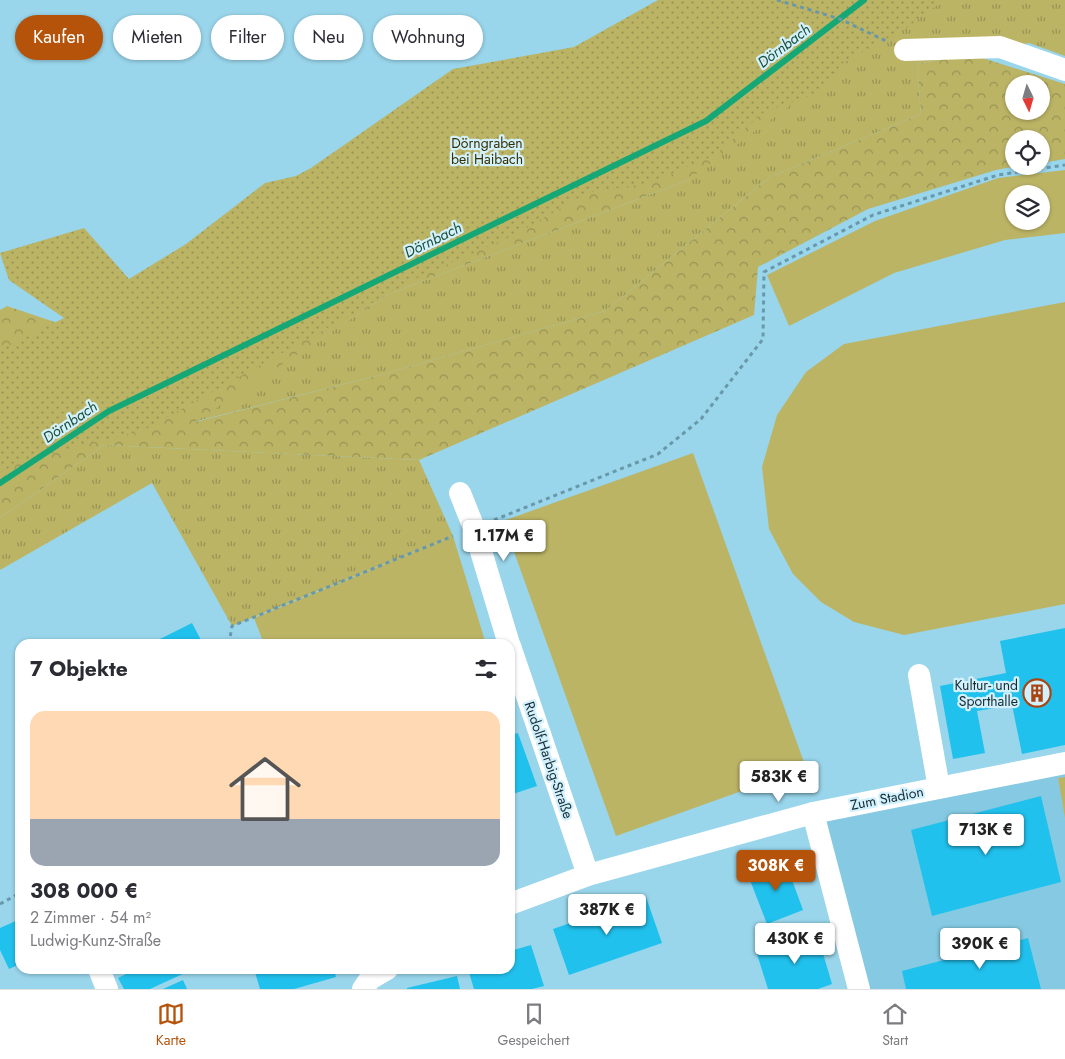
<!DOCTYPE html>
<html lang="de">
<meta charset="utf-8">
<style>
:root{--surface:#fff;--page:#f7f7f7;--text:#2b2b33;--muted:#7c7c81;--line:#e1e1e2;--accent:#b45309}
body{margin:0;font-family:Jost,sans-serif;background:var(--page);color:var(--text);height:100vh;display:flex;flex-direction:column;font-size:19px;white-space:nowrap}
*{box-sizing:border-box;margin:0}
p{font-size:16px;color:var(--muted)}
.icon{flex:none;width:28px;height:28px;fill:none;stroke:currentColor;stroke-width:2;stroke-linecap:round;stroke-linejoin:round}
.map{position:relative;flex:1;overflow:hidden}
.side{position:absolute;left:15px;top:639px;width:500px;height:335px;display:flex;flex-direction:column;background:var(--surface);border-radius:15px;box-shadow:0 1px 4px #0004}
.side>*{flex:none}
.guide{position:absolute;left:15px;top:15px;width:500px;height:45px;display:flex;gap:10px}
.needle{width:32px;rotate:175deg}
.buttons{position:absolute;left:1005px;top:75px;display:grid;gap:10px}
.buttons a{display:grid;place-items:center;width:45px;height:45px;border-radius:50%;background:var(--surface);box-shadow:0 1px 4px #0004;font-size:25px}
.price{position:absolute;translate:-50% -42px;padding:0 11px;border-radius:5px;background:#fff;color:#222;font-size:16px;line-height:32px;filter:drop-shadow(0 1px 2px #0008)}
.price::after{content:'';position:absolute;left:50%;top:30px;width:15px;height:11px;margin-left:-8px;background:inherit;clip-path:polygon(0 0,100% 0,50% 100%)}
.price.on{background:var(--accent);color:#fff}
ul{padding:0;list-style:none}
li{display:grid;align-content:center;gap:10px;height:265px;padding:0 15px}
li+li{border-top:1px solid var(--line)}
li span{display:grid;place-items:center;height:155px;border-radius:15px;color:#555}
li>.icon{margin-inline-start:auto}
span .icon{width:90px;height:90px;fill:#fffc;stroke-width:1}
li b{font-size:21px}
h2{display:flex;justify-content:space-between;align-items:center;height:60px;padding:0 15px;font-size:21px}
.tag{padding:0 18px;border-radius:22px;background:var(--surface);box-shadow:0 1px 4px #0004;font-size:18px;line-height:45px}
.tag.on{background:var(--accent);color:#fff}
.tab-bar{display:flex;justify-content:space-around;align-items:center;height:70px;border-top:1px solid var(--line);background:var(--surface);font-size:14px;color:var(--muted)}
.tab-bar a{display:grid;justify-items:center;gap:2px}
.tab-bar .on{color:var(--accent)}
.map>svg:first-child{display:block}
</style>
<div class="map">
<svg width="1065" height="989" viewBox="0 0 1065 989">
<defs>
<pattern id="grass-tufts" width="24" height="20" patternUnits="userSpaceOnUse" patternTransform="scale(1.25)"><rect width="24" height="20" fill="#bcb465"/><path d="M3 7l-1-3M5 7V3M7 7l1-3M15 17l-1-3M17 17v-4M19 17l1-3" fill="none" stroke="#979354"/></pattern>
<pattern id="forest-crowns" width="20" height="18" patternUnits="userSpaceOnUse" patternTransform="scale(1.25)"><rect width="20" height="18" fill="#bcb465"/><path d="M2 6a3 3 0 1 1 6 0M12 15a3 3 0 1 1 6 0" fill="none" stroke="#979354"/></pattern>
<pattern id="park-dots" width="8" height="8" patternUnits="userSpaceOnUse" patternTransform="scale(1.25)"><rect width="8" height="8" fill="#bcb465"/><path d="M2 2h.1M6 6h.1" fill="none" stroke="#979354" stroke-width="1.8" stroke-linecap="round"/></pattern>
</defs>
<rect width="100%" height="100%" fill="#99d5eb"/>
<path fill="#85cae2" d="M1065,771V989H859L813,813Z"/>
<path fill="url(#grass-tufts)" d="M910,0H1065V56L1029,43L917,64L921,114L770,177L605,311L380,375L193,422L389,294L688,180Z
M104,445L419,460L453,536L232,626L152,483L0,570V518Z"/>
<path fill="url(#forest-crowns)" fill-rule="evenodd" d="M881,39L688,180L389,294L195,422L380,375L605,311L770,177L921,114L917,64L970,54L1065,84V159L1041,163V139H1014V166H1017L996,170L868,209L758,267L754,315L419,460L104,445L0,518V310L7,306L129,347ZM1014,84H1041V111H1014Z"/>
<path fill="url(#park-dots)" d="M658,0H944L905,29L844,62L813,95L764,112L715,155L649,183L587,193L516,234L417,278L144,430L24,460L0,473V350L64,318L9,280L0,253L84,228L129,279L186,244L265,183L296,176L311,168L453,69L574,47Z"/>
<path fill="#bcb465" fill-rule="evenodd" d="M1065,170V233L1005,240L894,273L789,326L767,275L875,221L998,178ZM1014,194H1041V221H1014Z
M1065,302V604L904,635L854,622L821,602L793,574L769,529L762,467L777,415L806,372L844,344Z
M693,453L806,768L616,836L503,521Z
M453,536L486,644H264L254,618Z
M1065,777V818L1058,778Z"/>
<g fill="none" stroke-linecap="round" stroke-linejoin="round">
<path stroke="#15a776" stroke-width="6" d="M0,483L109,411L706,121L864,0"/>
</g>
<path fill="#21c1ed" d="M192,623L203,644H150Z
M1065,628V745L1022,754L1012,705L977,711L985,753L953,759L940,686L1006,673L1000,641Z
M518,733L537,786L510,795V735Z
M1041,796L1061,882L932,916L911,830Z
M785,861L803,910L767,924L748,875Z
M646,897L662,943L569,975L553,929Z
M20,919V964L9,969L0,950V928Z
M817,933L832,984L818,989H768L756,951Z
M1028,938L1041,989H906L902,971Z
M531,945L544,986L532,989H474L468,969H510V951Z
M129,969H186L187,972L150,989H124L118,978L130,972Z
M254,969H334L336,977L294,989H260Z
M457,976L460,989H407V988Z
M183,980L187,989H163Z"/>
<g fill="none" stroke-linecap="round" stroke-linejoin="round">
<path stroke="#6998a9" stroke-width="3" stroke-dasharray="4 4" stroke-linecap="butt" d="M777,0L840,19L886,41
M494,520L658,454L701,419L763,339L764,272L873,215L998,175L1065,165
M229,644L232,626L453,536
M0,904L20,893"/>
<path stroke="#fff" stroke-width="22" d="M905,50L1000,47L1065,70
M460,493L474,528L509,644
M510,646L588,875
M919,675L939,788
M813,813L859,989
M510,904L588,875L813,813L1065,763
M99,969L107,989
M363,989L370,979L387,969"/>
</g>
<defs>
<g id="building-ring" transform="scale(1.4375)"><circle r="9.5" fill="#d3f1fc" stroke="#a94511" stroke-width="1.5"/><path d="M-4-6H4V6H1V3H-1V6H-4ZM-2.5-4.3h1.7v1.8h-1.7ZM.8-4.3h1.7v1.8H.8ZM-2.5-1h1.7V.8h-1.7ZM.8-1h1.7V.8H.8Z" fill="#a94511"/></g>
</defs>
<g fill-rule="evenodd">
<use href="#building-ring" x="1037" y="693"/>
</g>
<g text-anchor="middle" dominant-baseline="central" stroke-width="4.5" stroke-linejoin="round" paint-order="stroke">
<g font-size="14" fill="#342f00" stroke="#d3f1fc">
<text x="487" y="143">Dörngraben<tspan x="487" dy="16">bei Haibach</tspan></text>
</g>
<g font-size="14" fill="#122a33" stroke="#d3f1fc" text-anchor="end">
<text x="1018" y="685">Kultur- und<tspan x="1018" dy="16">Sporthalle</tspan></text>
</g>
<g font-size="14" fill="#122a33" stroke="#d3f1fc">
<text transform="translate(549 760) rotate(71)">Rudolf-Harbig-Straße</text>
<text transform="translate(887 798) rotate(-11)">Zum Stadion</text>
</g>
<g font-size="15" font-style="italic" fill="#1c4f3a" stroke="#d3f1fc">
<text transform="translate(784 46) rotate(-37)">Dörnbach</text>
<text transform="translate(433 240) rotate(-26)">Dörnbach</text>
<text transform="translate(70 422) rotate(-34)">Dörnbach</text>
</g>
</g>
</svg>
<div class="buttons">
<a><svg class="needle" viewBox="-14 -14 28 28"><path d="M0-13l5 13h-10z" fill="#e53935"/><path d="M0 13l5-13h-10z" fill="#7c7c81"/></svg></a>
<a><svg class="icon" aria-label="locate" viewBox="0 0 24 24"><circle cx="12" cy="12" r="6"/><path d="M12 2v4M12 18v4M2 12h4M18 12h4"/></svg></a>
<a><svg class="icon" aria-label="layers" viewBox="0 0 24 24"><path d="M12 4l9 5-9 5-9-5zM3 14l9 5 9-5"/></svg></a>
</div>
<b class="price" style="left:504px;top:562px">1.17M €</b>
<b class="price" style="left:779px;top:803px">583K €</b>
<b class="price" style="left:986px;top:856px">713K €</b>
<b class="price on" style="left:776px;top:892px">308K €</b>
<b class="price" style="left:607px;top:936px">387K €</b>
<b class="price" style="left:795px;top:965px">430K €</b>
<b class="price" style="left:980px;top:970px">390K €</b>
<div class="guide">
<a class="tag on">Kaufen</a>
<a class="tag">Mieten</a>
<a class="tag">Filter</a>
<a class="tag">Neu</a>
<a class="tag">Wohnung</a>
</div>
<section class="side">
<h2>7 Objekte<svg class="icon" aria-label="filters" viewBox="0 0 24 24"><path d="M4 7h16M4 17h16"/><circle cx="9" cy="7" r="2"/><circle cx="15" cy="17" r="2"/></svg></h2>
<ul>
<li><span style="background:linear-gradient(#ffd9b3 70%,#9aa5b1 0)"><svg class="icon" aria-label="home" viewBox="0 0 24 24"><path d="M3 11l9-7 9 7M6 9v11h12V9"/></svg></span><div><b>308 000 €</b><p>2 Zimmer · 54 m²</p><p>Ludwig-Kunz-Straße</p></div></li>
</ul>
</section>
</div>
<nav class="tab-bar">
<a class="on"><svg class="icon" aria-label="map" viewBox="0 0 24 24"><path d="M3 6l6-2 6 2 6-2v14l-6 2-6-2-6 2zM9 4v14M15 6v14"/></svg>Karte</a>
<a><svg class="icon" aria-label="saved" viewBox="0 0 24 24"><path d="M7 4h10v16l-5-4-5 4z"/></svg>Gespeichert</a>
<a><svg class="icon" aria-label="home" viewBox="0 0 24 24"><path d="M3 11l9-7 9 7M6 9v11h12V9"/></svg>Start</a>
</nav>
